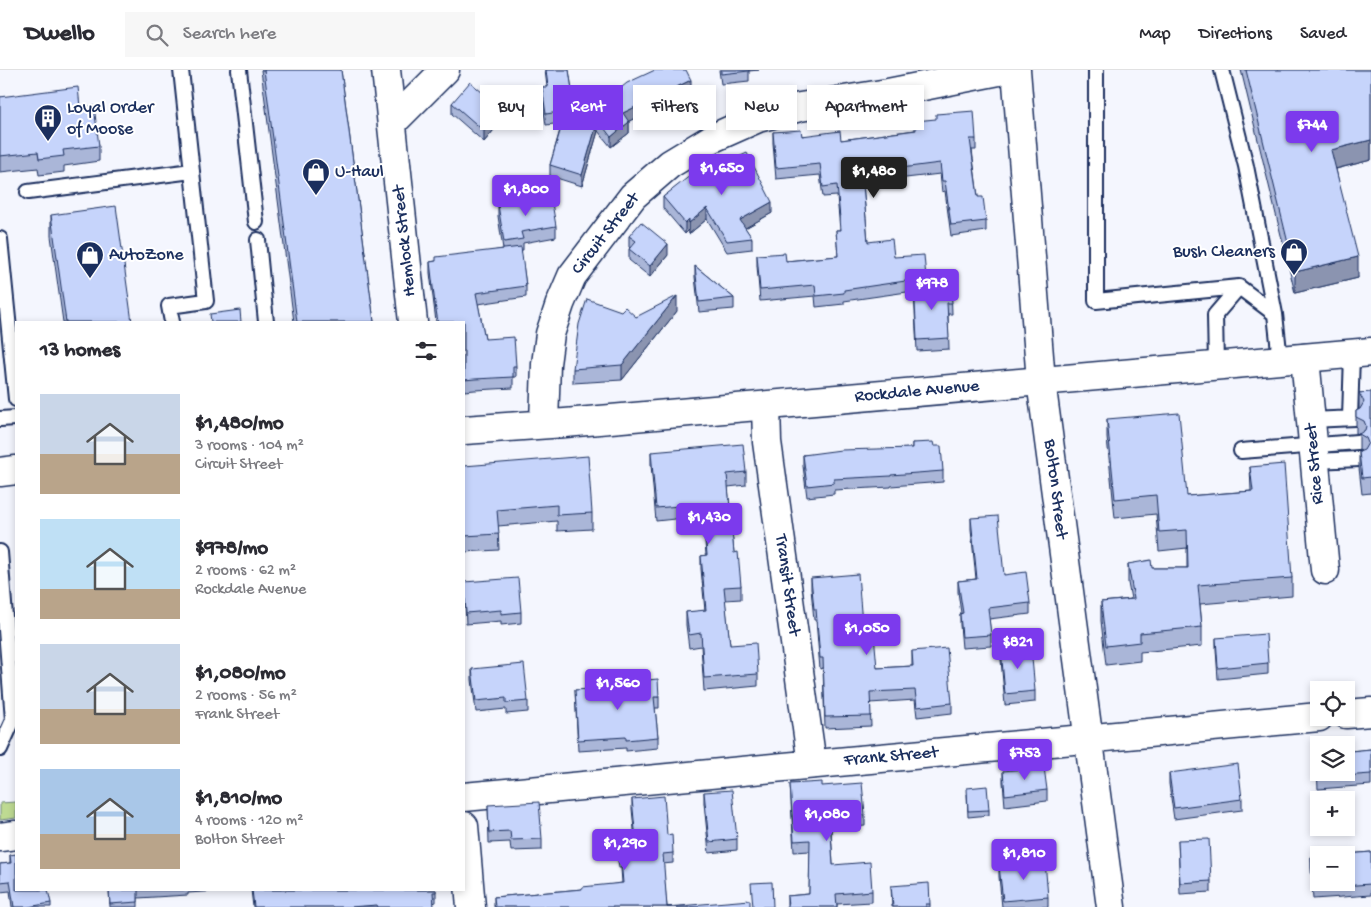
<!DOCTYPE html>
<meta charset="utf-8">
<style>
:root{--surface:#fff;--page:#f7f7f7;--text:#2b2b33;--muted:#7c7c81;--line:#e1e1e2;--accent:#7c3aed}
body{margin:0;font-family:"Gochi Hand",sans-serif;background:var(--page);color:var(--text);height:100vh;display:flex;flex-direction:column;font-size:19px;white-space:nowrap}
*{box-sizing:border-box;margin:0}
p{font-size:16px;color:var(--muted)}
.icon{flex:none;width:28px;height:28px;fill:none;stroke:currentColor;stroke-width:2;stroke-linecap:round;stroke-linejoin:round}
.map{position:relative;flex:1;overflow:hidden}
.side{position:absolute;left:15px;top:251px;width:450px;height:570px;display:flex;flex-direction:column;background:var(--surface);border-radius:0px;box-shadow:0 2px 8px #0003}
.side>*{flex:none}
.hud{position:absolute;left:480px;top:15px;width:475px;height:45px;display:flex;gap:10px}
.buttons{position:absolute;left:1310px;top:611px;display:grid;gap:10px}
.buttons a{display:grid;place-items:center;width:45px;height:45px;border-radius:0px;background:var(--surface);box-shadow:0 2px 8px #0003;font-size:25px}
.price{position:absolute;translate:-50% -42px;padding:0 11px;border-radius:5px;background:var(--accent);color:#fff;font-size:16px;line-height:32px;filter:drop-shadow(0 1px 2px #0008)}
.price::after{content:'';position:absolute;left:50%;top:30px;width:15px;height:11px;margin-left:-8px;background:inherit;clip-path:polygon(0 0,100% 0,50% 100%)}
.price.on{background:#222;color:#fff}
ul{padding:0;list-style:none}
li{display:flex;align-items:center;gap:15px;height:125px;padding:0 25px}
li span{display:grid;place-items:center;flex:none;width:140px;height:100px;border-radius:0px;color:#555}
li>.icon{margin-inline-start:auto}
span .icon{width:60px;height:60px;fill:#fffc;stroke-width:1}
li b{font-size:21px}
h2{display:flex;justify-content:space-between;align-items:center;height:60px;padding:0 25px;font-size:21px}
.tag{padding:0 18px;border-radius:0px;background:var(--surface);box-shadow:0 2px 8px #0003;font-size:18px;line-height:45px}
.tag.on{background:var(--accent);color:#fff}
header{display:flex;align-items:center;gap:30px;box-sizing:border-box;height:70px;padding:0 25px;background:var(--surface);border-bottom:1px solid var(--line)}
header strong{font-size:24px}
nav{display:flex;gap:28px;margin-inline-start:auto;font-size:18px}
.search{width:350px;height:45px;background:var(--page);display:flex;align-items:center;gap:12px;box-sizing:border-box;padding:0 18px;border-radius:0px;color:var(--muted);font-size:19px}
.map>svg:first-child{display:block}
</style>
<header>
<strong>Dwello</strong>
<div class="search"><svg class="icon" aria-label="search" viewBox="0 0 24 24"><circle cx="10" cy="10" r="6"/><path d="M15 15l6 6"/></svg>Search here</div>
<nav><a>Map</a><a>Directions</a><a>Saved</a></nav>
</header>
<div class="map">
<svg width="1371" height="837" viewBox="0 0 1371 837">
<rect width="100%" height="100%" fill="#f4f6fe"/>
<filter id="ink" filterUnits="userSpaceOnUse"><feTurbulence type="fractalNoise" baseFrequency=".02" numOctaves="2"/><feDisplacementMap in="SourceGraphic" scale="10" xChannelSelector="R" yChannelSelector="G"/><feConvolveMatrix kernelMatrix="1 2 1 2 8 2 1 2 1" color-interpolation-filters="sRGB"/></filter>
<g filter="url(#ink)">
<path fill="#beda92" stroke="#6c8478" d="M16,732V748L0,750V733Z"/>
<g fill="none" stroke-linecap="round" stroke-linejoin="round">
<g stroke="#1b2f5e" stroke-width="18">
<path id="service" d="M239,0L256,152
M1096,0V231L1239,217L1275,244L1280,290
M1222,0L1246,96L1275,244
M28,122L192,101
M0,169L16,329
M258,170L266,252
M172,252L169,236L206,231L181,0
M1216,295L1215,245L1239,217
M1350,348L1352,284
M0,349L16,348
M1311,350L1355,348
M1241,381L1357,372
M1315,391L1359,389
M0,482L13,650L0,679"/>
</g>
<g stroke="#1b2f5e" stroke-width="31">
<path id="minor" d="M386,0L413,252
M393,52L445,0
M1305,288L1325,500
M1041,311L1111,837
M766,336L767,372L812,694
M544,353L546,294L550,264L560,234L572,206L633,126L670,94L713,68L758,48L800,37L888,23L1004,0
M1346,644L1371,642
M464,727L1319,647
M464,756L471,837
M0,767L16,765"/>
</g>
<g stroke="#1b2f5e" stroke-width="31">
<path id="tertiary" d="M1016,0L1041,311"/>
</g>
<g stroke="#1b2f5e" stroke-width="31">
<path id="secondary" d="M464,360L565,353L1371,282
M0,402L16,400"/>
</g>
<use href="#service" stroke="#fff" stroke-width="14"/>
<use href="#minor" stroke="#fff" stroke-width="28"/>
<use href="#tertiary" stroke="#fff" stroke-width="28"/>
<use href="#secondary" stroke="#fff" stroke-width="28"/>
</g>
<path fill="#aab6d8" stroke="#1b2f5e" d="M261,0H341L374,252H294Z
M545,0H569L576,47L611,26L691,21L629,51V63L611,77L598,61L582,116L550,106V95L562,53L546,55L542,28V17H547Z
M719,0H759L749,1V11L721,14Z
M1241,0H1371V90L1336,99L1358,208L1295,223Z
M0,27L80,37L99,76V91L64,96V102L39,105L38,98L0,102Z
M452,33L502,50L484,72L452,44Z
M915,51L976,69V80H972L978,127L986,151V161L951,166L945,121L942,122L940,104L863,113L868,172L894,187L926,208V215L951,214L952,244H948L949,279L917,281L914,221L844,231V234L816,237L815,226L760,231L757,196V185L786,191L838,186L836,160H840L837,126L823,127L820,105L776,109L773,73V62L841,70L915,60Z
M730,95L772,143L745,158L752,168V179L727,182L707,149L689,164V160L685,164L663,138V127L692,106Z
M498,135L556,156V167L523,173V180H521L526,216V227L478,234L485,269L516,296V307H513V318L475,320L464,321V252H436L430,203V192L503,179L498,146Z
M51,145L132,252H63L51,166Z
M629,166L668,185L650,207L629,190V179L630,178L629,177Z
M695,196L734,228V239L699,242L695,207Z
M677,241L622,310L573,313V299L636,247Z
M1371,322V423L1362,424L1359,398V382L1361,381L1359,380V364L1356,363V341L1359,339V323Z
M1107,349L1187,426L1251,421L1250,397L1292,508V526L1200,534L1202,557V576L1140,582V591L1106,595L1101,551V532L1131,529L1128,513V494L1152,498H1187V478L1159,481L1156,444L1115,448L1107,368Z
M912,373L934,376L943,401V412L891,416V417L834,420V424L807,427L803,396V385L912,378Z
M651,382L746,402V415L728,417L734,483L741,516V529L725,530L730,575L758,604V616L704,621L701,576L689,578L686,555V542L705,541L701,499V486L706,485L703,446L656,451L651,395Z
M464,396L592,443V459L557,461V451L498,456L499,480L464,482Z
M971,448L1004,505L1030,533V544L989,549L991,565V576L962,578L960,555V544L961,543L958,522V511L976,509L971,459Z
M811,508L862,554L877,598L912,596V581L952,633V643L917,647L915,630L870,633L871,656L825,658L823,598L820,599L816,550H814L811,519Z
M464,512L521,542V553L501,555V551L466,554Z
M1216,568L1268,593V604L1218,609L1216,579Z
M1001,579L1035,621V632L1005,635L1001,590Z
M472,599L528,631V642L506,644V639L476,642L472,610Z
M575,620L659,627V638H655L658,667V678L626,681V678L578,681Z
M1316,678L1350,681L1371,679V715L1318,719Z
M1003,701L1047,720V731L1005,736L1003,712Z
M1169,703L1242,729V740L1174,749L1169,714Z
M790,714L822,716L865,745V756L831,759L833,795L872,821V832L837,834V837H787V826L809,824L810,781L794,782Z
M704,722L737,769V780L709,783L704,733Z
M967,724L989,740V745L968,747Z
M632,729L667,765L673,783V793L663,794L667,837H750H494V827L582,819L622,813L621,798H619L617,783V773L635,770L632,739Z
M488,735L542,769V780L511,781L510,772L489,773Z
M1178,770L1211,811V822L1180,824Z
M1371,782V825L1313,829L1311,798V787Z
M10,785L51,833V837H12L10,821L0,822V794L10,793Z
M999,796L1048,827V837H1002L999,807Z
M891,816L930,834V837H892Z
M109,820H233L188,823V825L138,828V837H110Z
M251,820H436V832L433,833L434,837H253Z"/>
<path fill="#8b94b0" stroke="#1b2f5e" d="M691,10V21L623,54V43Z
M502,39V50L484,72V61Z
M598,50V61L582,116V105Z
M629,52V63L611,77V67Z
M1371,70V90L1331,100V80Z
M772,132V143L740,161V150Z
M707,138V149L689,164V153Z
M689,149V160L685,164V153Z
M668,174V185L650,207V196Z
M1358,187V208L1295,223V202Z
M677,226V241L622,310V295Z"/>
<path fill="#c6d4fb" stroke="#1b2f5e" d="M264,0H341L374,252H297Z
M546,0H569L576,47L607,22L611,26L627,13L655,0H686L691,10L623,43L629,52L611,67L598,50L582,105L550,95L566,41L546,44L542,17H548Z
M721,0H749V1L721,4Z
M1246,0H1371V70L1331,80L1358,187L1295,202Z
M470,12L502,39L484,61L452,33Z
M78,17L80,37L94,36L99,76L63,80L64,86L39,89L38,82L0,86V27Z
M974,41L976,69H970L978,127H983L986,151L951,155L945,111H942L940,93L862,103L868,172L892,169L894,187L924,185L926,208L844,220V223L816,226L815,215L760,220L757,185L785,183L786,191L838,186L836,160H841L837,115L823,117L820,94L776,98L773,62L801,60L802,66L840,61L841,70L916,60L915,51L936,49V44Z
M747,83L772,132L740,150L752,168L727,171L707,138L689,153V149L685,153L663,127L691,105L692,106L727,88L731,96L730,91Z
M551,127L556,156L521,162L523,169L504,172L498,135Z
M116,136L132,252H66L51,145Z
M641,152L668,174L650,196L629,179L636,171L629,166Z
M521,177L526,216L476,223L485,269L514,267L516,296H513V307L475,309L464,310V252H438L435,234L430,192L436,191V187Z
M695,196L734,228L699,232Z
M951,214L952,233H947L949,268L917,270L914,215Z
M677,226L622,295L573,299L579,254L587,229L621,241L625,237L636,247Z
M240,240L241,252H211L210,244Z
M1371,322V407L1362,408L1359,382L1364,380L1368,373L1366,368L1359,364L1365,360L1366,356L1364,351L1356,347V341L1360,339L1364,332L1359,323Z
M1179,343L1187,426L1253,421L1250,397L1284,394L1292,508L1198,515L1202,557L1140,563V572L1106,576L1101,532L1134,529L1128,494L1151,490L1152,498H1188L1187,460L1159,462L1156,425L1115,429L1107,349Z
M933,372L934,376H941L943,401L891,405V406L834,409V413L807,416L803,385L841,380L912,378V373Z
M743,374L746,402L727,404L734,483L738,482L741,516L724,517L730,575L756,573L758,604L704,608L701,563L689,565L686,542L706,540L701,486L707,485L703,434L656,438L651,382Z
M588,386L592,443L557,445V435L497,440L499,464L464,466V396Z
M998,446L1004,505L1026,502L1030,533L988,538L991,565L962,567L960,544L963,543L958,511L977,509L971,448Z
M858,504L862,554L873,553L877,598L913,596L912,581L947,578L952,633L917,637L915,620L870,622L871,646L825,647L823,588H820L816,539H814L811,508Z
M518,508L521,542L501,544V540L466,543L464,512Z
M1266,564L1268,593L1218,598L1216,568Z
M1031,577L1035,621L1005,624L1001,579Z
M524,594L528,631L506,633V628L476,631L472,599Z
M658,609L659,627H654L658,667L626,670V667L578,670L575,620L605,618L604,614Z
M1346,676H1350V681L1371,679V704L1318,708L1316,678H1319V702H1346Z
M1238,694L1242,729L1174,738L1169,703Z
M1044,697L1047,720L1005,725L1003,701Z
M822,712V716L862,713L865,745L830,748L833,795L870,792L872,821L836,824L837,837H788L787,826L809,824L810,770L794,771L790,714Z
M987,716L989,740L968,741L967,718Z
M732,720L737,769L709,772L704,722Z
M664,726L667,765L672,764L673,783L663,784L667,837L750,830V837H495L494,827L582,819V817L623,813L621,790L638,789V786L619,788L617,773L636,770L632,729Z
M539,732L542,769L511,770L510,761L489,762L488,735Z
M1209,769L1211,811L1180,813L1178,770Z
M1371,782V814L1313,818L1311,787L1319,786V812H1346V785H1335Z
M16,784V820H48L51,833L28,837H14L10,811L0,812V794L11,793L10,785Z
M1045,791L1048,827L1003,831L999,796Z
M772,812L773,837H753L751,813Z
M929,813L930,834H926V837H893L891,816Z
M109,820H138V832L110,834Z
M252,820H436V822H433L434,837H378L377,835L350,837H254Z"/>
</g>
<defs>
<g id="building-pin" transform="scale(1.4375)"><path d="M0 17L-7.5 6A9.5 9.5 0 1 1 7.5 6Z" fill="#1b2f5e" stroke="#fff"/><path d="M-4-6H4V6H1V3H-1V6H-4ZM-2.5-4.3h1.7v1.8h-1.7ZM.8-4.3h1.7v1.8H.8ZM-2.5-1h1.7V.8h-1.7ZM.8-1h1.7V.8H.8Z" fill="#fff"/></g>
<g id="shop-pin" transform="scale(1.4375)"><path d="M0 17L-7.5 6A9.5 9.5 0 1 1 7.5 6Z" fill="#1b2f5e" stroke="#fff"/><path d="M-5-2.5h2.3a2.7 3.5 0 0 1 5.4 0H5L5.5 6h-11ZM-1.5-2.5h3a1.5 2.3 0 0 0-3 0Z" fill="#fff"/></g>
</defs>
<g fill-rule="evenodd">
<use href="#building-pin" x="48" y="48"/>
<use href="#shop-pin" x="316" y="102"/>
<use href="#shop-pin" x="1294" y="182"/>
<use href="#shop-pin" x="90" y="185"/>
</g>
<g text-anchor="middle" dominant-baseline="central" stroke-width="4" stroke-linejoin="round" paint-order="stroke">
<g font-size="18" fill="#1b2f5e" stroke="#fff" text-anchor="start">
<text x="67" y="38">Loyal Order<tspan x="67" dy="21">of Moose</tspan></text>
<text x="335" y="102">U-Haul</text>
<text x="1275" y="182" text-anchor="end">Bush Cleaners</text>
<text x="109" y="185">AutoZone</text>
</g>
<g font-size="18" fill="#1b2f5e" stroke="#fff">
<text transform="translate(606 164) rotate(-52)">Circuit Street</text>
<text transform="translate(405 171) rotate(-96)">Hemlock Street</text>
<text transform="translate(917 322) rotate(-5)">Rockdale Avenue</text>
<text transform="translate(1315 394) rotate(-95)">Rice Street</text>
<text transform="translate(1055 419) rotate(83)">Bolton Street</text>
<text transform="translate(787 515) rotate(82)">Transit Street</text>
<text transform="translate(891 687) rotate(-5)">Frank Street</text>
</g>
</g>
</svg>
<div class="buttons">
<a><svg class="icon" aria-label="locate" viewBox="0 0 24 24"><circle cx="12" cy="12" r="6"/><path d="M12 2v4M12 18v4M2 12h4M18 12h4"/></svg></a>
<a><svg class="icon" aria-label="layers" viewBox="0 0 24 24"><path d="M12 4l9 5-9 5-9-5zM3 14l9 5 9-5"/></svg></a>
<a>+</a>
<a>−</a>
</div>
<b class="price" style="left:1312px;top:83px">$744</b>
<b class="price" style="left:722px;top:126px">$1,650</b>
<b class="price on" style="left:874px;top:129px">$1,480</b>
<b class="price" style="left:526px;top:147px">$1,800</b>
<b class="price" style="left:932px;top:241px">$978</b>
<b class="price" style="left:709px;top:475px">$1,430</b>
<b class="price" style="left:867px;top:586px">$1,050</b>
<b class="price" style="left:1018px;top:600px">$821</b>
<b class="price" style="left:618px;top:641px">$1,560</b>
<b class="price" style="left:1025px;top:711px">$753</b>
<b class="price" style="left:827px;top:772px">$1,080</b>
<b class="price" style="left:625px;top:801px">$1,290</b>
<b class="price" style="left:1024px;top:811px">$1,810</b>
<div class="hud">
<a class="tag">Buy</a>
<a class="tag on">Rent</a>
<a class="tag">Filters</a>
<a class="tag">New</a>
<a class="tag">Apartment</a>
</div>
<section class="side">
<h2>13 homes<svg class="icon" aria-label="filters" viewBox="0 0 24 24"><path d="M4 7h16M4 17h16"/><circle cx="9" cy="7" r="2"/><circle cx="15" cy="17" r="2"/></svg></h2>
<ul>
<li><span style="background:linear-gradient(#c9d6e8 60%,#b9a48a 0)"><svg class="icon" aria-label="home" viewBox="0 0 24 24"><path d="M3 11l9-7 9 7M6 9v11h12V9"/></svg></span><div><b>$1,480/mo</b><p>3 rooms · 104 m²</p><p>Circuit Street</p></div></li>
<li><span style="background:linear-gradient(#bfe0f5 70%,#b9a48a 0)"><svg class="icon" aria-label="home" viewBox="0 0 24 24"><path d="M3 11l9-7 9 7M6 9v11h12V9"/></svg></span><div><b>$978/mo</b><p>2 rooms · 62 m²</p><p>Rockdale Avenue</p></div></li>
<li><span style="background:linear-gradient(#c9d6e8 65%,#b9a48a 0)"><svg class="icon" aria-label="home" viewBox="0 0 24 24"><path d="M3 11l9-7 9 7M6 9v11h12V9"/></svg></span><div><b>$1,080/mo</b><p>2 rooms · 56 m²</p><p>Frank Street</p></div></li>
<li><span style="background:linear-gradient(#a9c7e8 65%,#b9a48a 0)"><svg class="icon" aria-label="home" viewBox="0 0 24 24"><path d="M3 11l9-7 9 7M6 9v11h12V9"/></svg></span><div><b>$1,810/mo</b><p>4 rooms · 120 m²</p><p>Bolton Street</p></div></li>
</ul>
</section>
</div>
